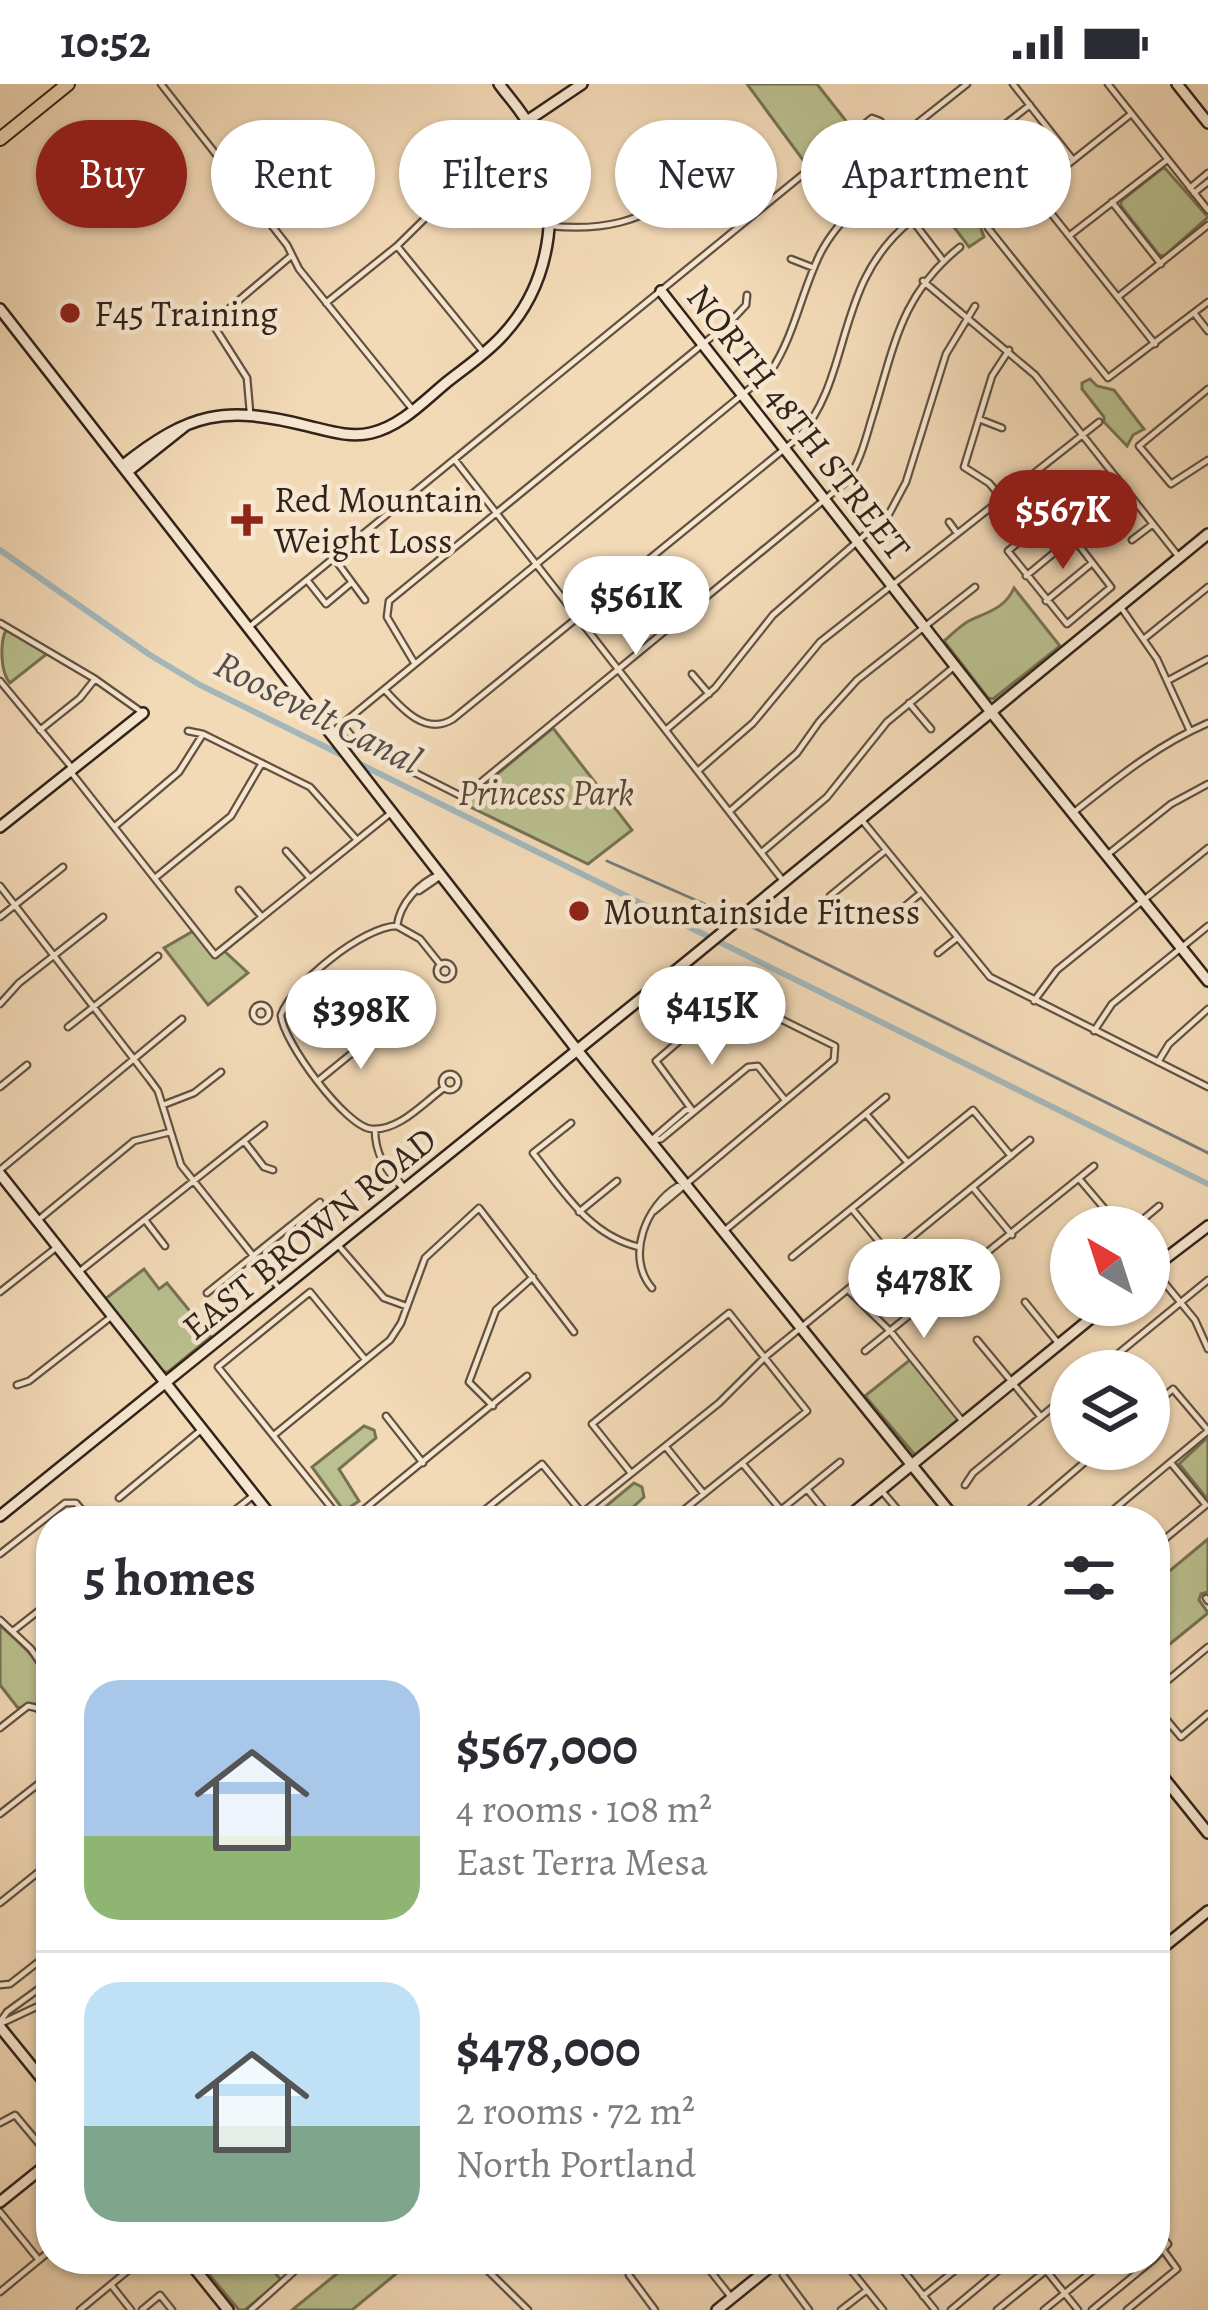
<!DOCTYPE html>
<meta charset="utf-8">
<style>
:root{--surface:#fff;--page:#f2f2f3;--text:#2b2b33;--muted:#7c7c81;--line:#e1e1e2;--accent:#8f2418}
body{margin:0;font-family:Alegreya,serif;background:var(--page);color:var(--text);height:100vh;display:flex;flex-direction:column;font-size:45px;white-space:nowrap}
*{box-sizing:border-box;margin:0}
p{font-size:39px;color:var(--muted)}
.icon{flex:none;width:66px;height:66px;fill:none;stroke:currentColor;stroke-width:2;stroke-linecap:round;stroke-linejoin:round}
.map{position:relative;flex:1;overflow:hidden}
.side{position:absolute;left:36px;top:1422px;width:1134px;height:768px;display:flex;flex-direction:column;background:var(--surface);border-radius:48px;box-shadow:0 3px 9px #0004}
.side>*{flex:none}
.top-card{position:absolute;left:36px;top:36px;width:1137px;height:108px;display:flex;gap:24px}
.needle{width:78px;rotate:321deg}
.fabs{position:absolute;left:1050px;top:1122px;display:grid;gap:24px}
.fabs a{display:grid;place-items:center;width:120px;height:120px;border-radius:50%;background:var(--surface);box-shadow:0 3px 9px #0004;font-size:60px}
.price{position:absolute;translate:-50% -102px;padding:0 27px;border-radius:42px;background:#fff;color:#222;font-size:39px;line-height:78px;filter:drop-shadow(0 3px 6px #0008)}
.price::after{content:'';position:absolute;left:50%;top:72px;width:36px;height:27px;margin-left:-18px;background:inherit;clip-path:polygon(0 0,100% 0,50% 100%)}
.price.active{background:var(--accent);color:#fff}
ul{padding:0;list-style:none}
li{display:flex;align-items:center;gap:36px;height:300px;padding:0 48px}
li+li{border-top:3px solid var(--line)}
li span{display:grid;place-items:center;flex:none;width:336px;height:240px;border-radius:36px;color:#555}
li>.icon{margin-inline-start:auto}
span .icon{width:144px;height:144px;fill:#fffc;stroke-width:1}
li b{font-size:51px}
h2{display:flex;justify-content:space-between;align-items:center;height:144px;padding:0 48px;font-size:51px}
.pill{padding:0 42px;border-radius:54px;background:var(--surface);box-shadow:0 3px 9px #0004;font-size:42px;line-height:108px}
.pill.active{background:var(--accent);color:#fff}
.status{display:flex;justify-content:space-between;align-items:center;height:84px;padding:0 60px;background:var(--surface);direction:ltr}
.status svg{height:33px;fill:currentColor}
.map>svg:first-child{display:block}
</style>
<div class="status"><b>10:52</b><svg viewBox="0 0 49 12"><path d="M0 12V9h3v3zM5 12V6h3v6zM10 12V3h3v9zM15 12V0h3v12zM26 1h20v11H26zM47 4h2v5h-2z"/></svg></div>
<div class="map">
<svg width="1208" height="2226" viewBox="0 0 1208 2226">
<rect width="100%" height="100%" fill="#f3dab7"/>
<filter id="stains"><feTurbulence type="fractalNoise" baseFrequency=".00167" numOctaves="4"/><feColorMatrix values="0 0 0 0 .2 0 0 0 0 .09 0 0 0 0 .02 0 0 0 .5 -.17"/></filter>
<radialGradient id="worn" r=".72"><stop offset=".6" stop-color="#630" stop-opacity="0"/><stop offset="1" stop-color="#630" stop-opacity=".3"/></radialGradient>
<path fill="#bac08f" stroke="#767254" stroke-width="3" d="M747,0H817L850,42L803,76Z
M1164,83L1208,133L1164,172L1159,171L1121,122V117Z
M950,94L961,114L984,137L980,142L984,153L969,163L929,110Z
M1090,295L1097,302L1114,306L1144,345L1133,351L1127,362L1104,338V333L1082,305V299Z
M1014,504L1060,562L993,615L988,614L944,557C951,551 959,543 967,538C986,528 1004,526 1014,504Z
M6,546L48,569L10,599C0,588 0,558 6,546Z
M553,644L632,746L588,780L462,719Z
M195,846L215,870L222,865L248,889L208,921L164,864Z
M144,1185L159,1205L167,1199L211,1253L168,1288H163L105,1215Z
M911,1275L960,1336L915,1371L865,1312Z
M364,1342L374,1346L376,1354L339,1385L359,1417L344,1427L312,1383Z
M1208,1353V1416L1179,1380Z
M634,1399L642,1403L644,1413L618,1437H588Z
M1208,1455V1508L1201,1510L1199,1516L1208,1529L1155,1572V1499Z
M0,1541C36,1574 51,1585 51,1636L36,1620L18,1624L0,1601Z
M196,2175H264L281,2196L245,2226H239Z
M355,2175H414L352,2226H292Z"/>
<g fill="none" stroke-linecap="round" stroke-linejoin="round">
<path stroke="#767c7b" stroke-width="3" d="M607,777L725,829
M750,842L1208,1069"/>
<path stroke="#a3b7bb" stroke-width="6" d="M0,466L150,571L200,601L346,673
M358,679L1208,1100"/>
<g stroke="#625141" stroke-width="9">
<path id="street" d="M161,0L287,161L299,185L413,326
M1013,0L1073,76
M1108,0L1208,126
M1131,30L988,144L1108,294L1208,218
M896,56L967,0
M1190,104L1208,89
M1035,109L1155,260
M1194,109L1208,98
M1112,118L1161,180
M550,142C601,147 642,139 682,106C693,97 702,91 708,79
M1069,152L1167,76
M397,162L484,269
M791,175L814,184
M923,197L1035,291L1179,473
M1118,213L1208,141
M326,219L397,162L454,106L485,91L541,74
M1194,229L1208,247
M1208,305L1139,362L1171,400L1208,376
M250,328L247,294L212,239L291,172
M979,335L1002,344
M455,376L784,798
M1095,411L1117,394
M1001,413L989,399L964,383L992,292L1009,266
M1054,429L1111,503L1067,540L1008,467Z
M949,438L957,449
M1132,456L1153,440
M334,474L365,516
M1026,492L1072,454
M307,496L326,520L351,499
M1046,517L1092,479
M1120,522L1157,575L1190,647
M0,539L95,595L143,629
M248,544L872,34L880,37L932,97L1030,21
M1145,554L1208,503
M415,580L387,533L389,517L731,237L746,221L747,211
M692,590L709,610
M1169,596L1208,575
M0,597L73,685
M385,606C402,625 426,652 453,635L799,353C854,289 833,199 912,136L942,175
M909,619L931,645
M342,640L358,660L463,713L846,398C859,380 865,358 871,337C894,265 899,212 960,163
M667,645L715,604L773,531L889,430L906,398L946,270L975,222
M40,646L80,614L95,595
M188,647L203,650L310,703L357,756
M330,650L771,287C795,250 801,209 820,170C835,140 860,121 880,95L849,55
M699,686L753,639L820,558L1099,338
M70,687L215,871L392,728
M730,727L797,669L819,638L857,596L975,503
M1073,729C1117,694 1157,661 1208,639
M861,735L990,893L1208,1003
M114,743L179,688L203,650
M286,767L310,794
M762,768L827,713L887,638L955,582
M1107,771L1171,720L1208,700
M155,794L231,732L262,679
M0,802L150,996L158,1007L181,1081L278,1203
M239,806L262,833
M419,807L438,794
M830,812L886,766
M0,833L63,783
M886,838L921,809
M397,842C400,819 419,799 440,790
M397,842L420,855L440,880
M938,869L957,854
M437 887a8 8 0 1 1 16 0a8 8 0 1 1-16 0Z
M1034,917L1057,886L1208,764
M0,920L19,899L103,833
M253 929a8 8 0 1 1 16 0a8 8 0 1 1-16 0Z
M281,931C282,956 346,1044 372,1045C399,1047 423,1019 444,1004
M281,931C292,900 364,842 397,842
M376 944a8 8 0 1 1 16 0a8 8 0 1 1-16 0Z
M68,943L158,872
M1094,947L1112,920L1208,842
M1158,978L1169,960L1208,925
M442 998a8 8 0 1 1 16 0a8 8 0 1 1-16 0Z
M319,996L378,948
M0,1003L27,981
M163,1021L194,1009L221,988
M866,1030L908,1079
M571,1039L533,1069C564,1108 589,1151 639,1163
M375,1046C375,1068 386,1088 402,1103
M244,1057L264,1083L273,1086
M650,1057L661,1055L748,983L758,982L785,1016
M650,1057L686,1026H692
M387,1082L405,1105
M0,1086L182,935
M1081,1097L1120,1143
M974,1105L1012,1151
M852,1125L890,1171
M654,1127L834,976L835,962L736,913L728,915L656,977L692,1026
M579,1128L617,1097
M145,1136L165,1162
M37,1137L134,1057L170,1048
M1134,1143L1159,1122
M724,1147L886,1013
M338,1161L384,1214L406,1222
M792,1173L973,1026L1011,1072
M1070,1179L1071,1180
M1149,1180L1195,1236L1208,1265
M80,1187L264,1041
M652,1204C625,1173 646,1121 678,1102
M0,1208L57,1163
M850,1208L891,1248L964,1339
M207,1209L320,1118
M1025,1218L1059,1260
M977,1256L1041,1333
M865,1267L1094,1082
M1097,1287L1208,1196
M17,1301L29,1297L112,1232
M493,1322L469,1298L496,1226L533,1193
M1149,1325L1173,1305L1207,1345
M386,1332L423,1379
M274,1351L390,1256L401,1239L425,1174L479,1124L574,1248
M666,1363L704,1410
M742,1379L781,1426L840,1378
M631,1389L592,1340L729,1229L807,1327L670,1437
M965,1401L973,1389L1071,1308
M807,1405L833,1437
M881,1406L903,1432
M119,1414L201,1346
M490,1422L501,1437
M221,1437L254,1411
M342,1437L218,1283L310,1208L364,1274
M350,1437L527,1292
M471,1437L542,1380L582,1429L719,1319L765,1273L1030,1056
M1016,1437L1100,1365
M1100,1437L1208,1347
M1155,1463L1206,1421L1171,1379
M0,1470L65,1419H76L91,1437
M1206,1514L1208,1517
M0,1536L31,1565L51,1595
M13,1547L51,1517
M1155,1607L1208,1563
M1155,1622L1181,1653L1208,1630
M0,1644L28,1622L37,1624L51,1641
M0,1730L51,1690
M0,1819L51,1778
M42,1900L51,1911
M0,1901L10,1900L51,1868
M0,1938L7,1928L51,1896
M0,1940L51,1916
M0,2039L15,2031L51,2074
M0,2128L39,2176
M1155,2144L1168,2160L1155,2174
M476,2175L528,2226
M626,2175L629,2191L655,2226
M701,2175L731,2213
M842,2175L883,2226
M894,2175L935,2226
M1037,2175L1078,2226
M906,2189L922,2175
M783,2191L809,2226
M112,2202L131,2226
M0,2208L51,2166
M923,2212L969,2175
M80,2226L142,2175
M142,2226L160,2211L172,2226
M251,2226L308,2175
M841,2226L867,2206
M951,2226L1012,2175
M997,2226L1060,2175
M1044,2226L1107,2175
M1092,2226L1154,2175
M1127,2226L1177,2185L1164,2167"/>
</g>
<g stroke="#32231a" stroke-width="14">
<path id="secondary" d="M1177,0L1208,39
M527,37L582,0
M661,207L991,628L1208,897
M0,225L577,966L957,1437
M122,382C190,328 224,321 308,342C329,347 350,354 371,349C401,342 424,317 447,298C466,283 487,269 503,251C554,196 563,112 531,45C523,28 510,15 499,0
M127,388L185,342
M0,743L143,629
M0,1090L275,1437
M1149,1187L1208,1142
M0,1432L690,875L1208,450
M843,1437L1107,1221
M1155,1683L1208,1749
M1155,1870L1208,1827
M0,1943L51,2006
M0,2118L51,2077
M187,2175L228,2226
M717,2226L780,2175"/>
</g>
<g stroke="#32231a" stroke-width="16">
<path id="primary" d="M0,55L68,0"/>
</g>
<use href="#street" stroke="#f7e7d0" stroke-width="4.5"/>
<use href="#secondary" stroke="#f7e7d0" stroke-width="9"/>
<use href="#primary" stroke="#f3dab7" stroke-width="12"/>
</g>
<g fill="#8f2418" stroke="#f7e7d0" stroke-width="4.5">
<circle cx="70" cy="229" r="12"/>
<path d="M241 418h12v12h12v12h-12v12h-12v-12h-12v-12h12z"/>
<circle cx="579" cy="827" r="12"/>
</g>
<g text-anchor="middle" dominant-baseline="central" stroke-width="9" stroke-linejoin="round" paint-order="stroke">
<g font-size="36" fill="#32231a" stroke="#f7e7d0" text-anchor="start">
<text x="94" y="229">F45 Training</text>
<text x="274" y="415">Red Mountain<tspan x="274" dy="41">Weight Loss</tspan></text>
<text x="603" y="827">Mountainside Fitness</text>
</g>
<g font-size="36" fill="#32231a" stroke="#f7e7d0">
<text transform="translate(799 338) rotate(52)">NORTH 48TH STREET</text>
<text transform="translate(309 1149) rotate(-39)">EAST BROWN ROAD</text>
</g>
<g font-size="36" font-style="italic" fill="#544a37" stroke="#f7e7d0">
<text x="546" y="708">Princess Park</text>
</g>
<g font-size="39" font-style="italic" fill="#544f4a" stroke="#f7e7d0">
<text transform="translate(318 628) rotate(27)">Roosevelt Canal</text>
</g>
</g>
<rect width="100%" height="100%" filter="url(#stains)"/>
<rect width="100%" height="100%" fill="url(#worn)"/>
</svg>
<div class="fabs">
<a><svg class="needle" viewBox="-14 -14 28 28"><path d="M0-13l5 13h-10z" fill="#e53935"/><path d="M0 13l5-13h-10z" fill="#7c7c81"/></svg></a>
<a><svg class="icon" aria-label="layers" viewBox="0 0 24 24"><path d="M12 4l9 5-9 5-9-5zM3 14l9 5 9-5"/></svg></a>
</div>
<b class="price active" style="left:1063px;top:488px">$567K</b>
<b class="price" style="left:636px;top:574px">$561K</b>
<b class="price" style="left:712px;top:984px">$415K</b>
<b class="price" style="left:361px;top:988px">$398K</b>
<b class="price" style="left:924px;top:1257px">$478K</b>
<div class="top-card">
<a class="pill active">Buy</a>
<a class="pill">Rent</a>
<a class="pill">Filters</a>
<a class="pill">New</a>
<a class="pill">Apartment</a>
</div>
<section class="side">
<h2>5 homes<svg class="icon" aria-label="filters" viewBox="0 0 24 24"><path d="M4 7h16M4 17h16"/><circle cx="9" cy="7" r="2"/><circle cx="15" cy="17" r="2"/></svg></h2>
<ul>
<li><span style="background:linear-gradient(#a9c7e8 65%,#8fb573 0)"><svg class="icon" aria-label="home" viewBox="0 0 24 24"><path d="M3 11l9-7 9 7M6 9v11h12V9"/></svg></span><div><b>$567,000</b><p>4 rooms · 108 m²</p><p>East Terra Mesa</p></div></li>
<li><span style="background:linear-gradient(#bfe0f5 60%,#7fa58c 0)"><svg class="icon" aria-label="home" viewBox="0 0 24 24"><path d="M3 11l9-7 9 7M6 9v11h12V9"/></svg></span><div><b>$478,000</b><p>2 rooms · 72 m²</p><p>North Portland</p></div></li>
</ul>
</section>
</div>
